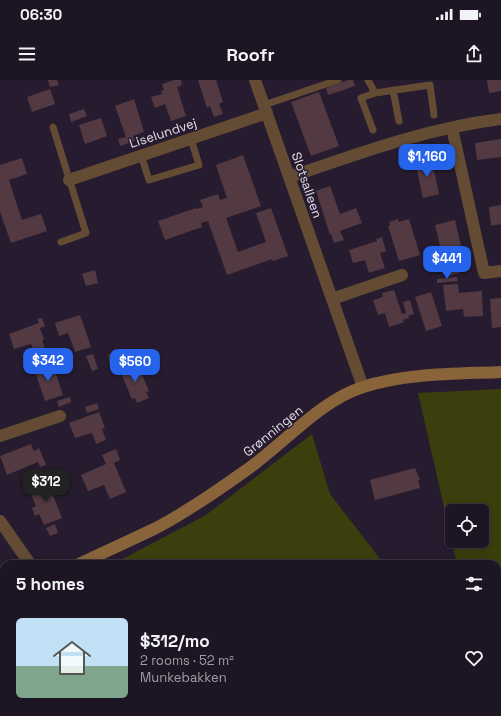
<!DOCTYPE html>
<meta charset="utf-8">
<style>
:root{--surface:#1d1523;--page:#251e2b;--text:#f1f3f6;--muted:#a09fa6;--line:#3b3441;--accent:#2563eb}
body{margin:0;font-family:"Space Grotesk",sans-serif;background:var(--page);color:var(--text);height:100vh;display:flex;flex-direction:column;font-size:15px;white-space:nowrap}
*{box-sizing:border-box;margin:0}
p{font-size:13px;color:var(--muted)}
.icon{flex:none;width:22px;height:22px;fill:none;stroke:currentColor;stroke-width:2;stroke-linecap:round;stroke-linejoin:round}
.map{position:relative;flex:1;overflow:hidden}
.side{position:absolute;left:0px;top:480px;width:501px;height:156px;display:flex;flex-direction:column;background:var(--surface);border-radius:12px 12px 0 0;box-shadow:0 2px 10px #0003,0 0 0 1px var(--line)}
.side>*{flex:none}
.buttons{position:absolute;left:445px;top:424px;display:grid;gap:8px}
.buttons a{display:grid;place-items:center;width:44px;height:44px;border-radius:6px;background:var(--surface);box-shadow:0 2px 10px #0003,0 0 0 1px var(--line);font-size:20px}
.price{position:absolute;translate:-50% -34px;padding:0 9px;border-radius:8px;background:var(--accent);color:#fff;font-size:13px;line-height:26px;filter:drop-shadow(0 1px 2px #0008)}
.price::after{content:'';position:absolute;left:50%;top:24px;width:12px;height:9px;margin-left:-6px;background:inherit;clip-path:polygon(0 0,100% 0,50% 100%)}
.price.active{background:#222;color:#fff}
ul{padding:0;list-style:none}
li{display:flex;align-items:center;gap:12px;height:100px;padding:0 16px}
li+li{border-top:1px solid var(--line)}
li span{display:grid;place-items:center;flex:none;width:112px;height:80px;border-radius:6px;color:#555}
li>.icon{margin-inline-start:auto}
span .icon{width:48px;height:48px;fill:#fffc;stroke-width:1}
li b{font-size:17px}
h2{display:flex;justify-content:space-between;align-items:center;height:48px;padding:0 16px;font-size:17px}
.status{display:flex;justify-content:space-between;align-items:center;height:28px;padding:0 20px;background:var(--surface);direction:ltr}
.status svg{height:11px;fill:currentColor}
header{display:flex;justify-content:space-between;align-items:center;height:52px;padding:0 16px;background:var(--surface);font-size:18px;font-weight:700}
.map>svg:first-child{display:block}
</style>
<div class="status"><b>06:30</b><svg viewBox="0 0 49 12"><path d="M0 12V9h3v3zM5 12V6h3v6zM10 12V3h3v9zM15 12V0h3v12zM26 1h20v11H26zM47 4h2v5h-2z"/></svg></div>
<header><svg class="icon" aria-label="menu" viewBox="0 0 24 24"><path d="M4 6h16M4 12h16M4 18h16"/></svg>Roofr<svg class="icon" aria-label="share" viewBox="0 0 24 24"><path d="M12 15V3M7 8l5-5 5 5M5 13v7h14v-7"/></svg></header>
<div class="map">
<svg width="501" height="636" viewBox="0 0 501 636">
<rect width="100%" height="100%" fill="#271c2f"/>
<path fill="#3b3e0d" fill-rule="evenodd" d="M501,309V629L497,631V484H457L418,313ZM452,431H482V461H452Z
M312,354L330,414L384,484H113L206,435Z
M4,587V632H496L489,636H0V589Z"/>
<path fill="#533942" d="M48,0H57L59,5L50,7Z
M174,0H181L182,5L177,7L186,36L171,41L165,24L155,28L151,17L162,14L161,11L164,10L162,4Z
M198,0H216L223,22L219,24L223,34L214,37L210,26L207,28Z
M348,0H353L355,6L328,15L326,8Z
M487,0H501V11L489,13Z
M50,9L55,24L32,32L27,17Z
M319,12L339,66L311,76L291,22Z
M134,19L144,52L133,56L135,61L120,66L118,59L126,57L115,26Z
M84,29L87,36L71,42L69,34Z
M101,38L107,56L85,64L79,45Z
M501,59V77L477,80L475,63Z
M243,75L261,126L226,138L238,172L266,162L256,133L271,128L288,176L273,181L272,179L227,195L208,141L201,143L202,147L165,160L158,141L196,128V129L203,127L200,120L218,114L220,120L227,118L216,85Z
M431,77L439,114L423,118L415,81Z
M22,78L27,94L9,100L22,140L41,134L47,151L11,163L0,132V85Z
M330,106L340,134L356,128L362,143L340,151L344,160L334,163L331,154L330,155L316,111Z
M501,125V144L491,146L489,127Z
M398,139L399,142L409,139L420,175L399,181L388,146L390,145L389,142Z
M455,140L463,175L443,179L435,145Z
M382,157L386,171L380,173L385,188L369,193L365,180L353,183L349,170L377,161L376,159Z
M457,179L460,193L447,196L444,182Z
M95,190L98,203L86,206L82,194Z
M457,197L458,201L437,203V199Z
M458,204L459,213L482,211L483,236L464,237L463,229L446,231L443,205Z
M394,210L402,234L406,233L403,222L410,220L414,234L408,236L409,238L403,240L404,242L389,247L385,233L378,235L373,220L383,217L382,213Z
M431,212L442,246L426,251L415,217Z
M501,218V247L492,248L490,219Z
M80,235L91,267L75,272L68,253L59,256L55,243Z
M42,238L45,246L40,248L44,259L42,260L46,271L35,275L31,264L14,269L9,254L39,243L37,239Z
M115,273L118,288L110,289L108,274Z
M93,274L98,289L92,291L86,276Z
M52,283L63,315L45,321L34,289Z
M137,283L149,311L146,312L149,318L137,323L135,318L132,319L120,291Z
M70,317L71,322L59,327L57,321Z
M97,323L99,329L87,333L85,327Z
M99,332L105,348L102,349L106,360L96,364L92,353L75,358L69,343Z
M31,364L34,371L39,368L46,385L40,387L38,382L7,395L0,376Z
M116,369L120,380L114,383L126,412L110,419L104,405L88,411L81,395L106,384L102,375Z
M415,388L420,400H418L420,408L375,420L370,400Z
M53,400L55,405L50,408L62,438L44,445L39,434L35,436L32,428L36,426L31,414H33L31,409Z
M55,444L58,453L50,456L46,448Z"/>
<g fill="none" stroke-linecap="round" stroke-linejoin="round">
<path stroke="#634c33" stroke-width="7" d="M368,0L375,13
M393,10L399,41
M264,25L338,0
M53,47L86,153L61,162
M373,50L361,18L375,13L430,5L434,35
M141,75L149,100L199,85L191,59
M0,564L4,562"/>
<path stroke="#634c33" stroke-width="12" d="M452,48L484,193L501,191
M290,97C359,73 428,48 501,39
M69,100L267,33
M332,219L402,195
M0,356L60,336
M0,441L30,484"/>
<path stroke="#634c33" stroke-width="12" d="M255,0L363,307"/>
<path stroke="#89643b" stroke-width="12" d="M79,484C105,472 131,460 156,448C187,432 217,411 245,391C283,365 319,321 363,307C407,293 456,294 501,292
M0,521L4,519"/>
</g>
<g text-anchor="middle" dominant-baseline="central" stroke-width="3" stroke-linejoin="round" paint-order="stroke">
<g font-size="13" fill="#e2dbe8" stroke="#271c2f">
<text transform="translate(163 53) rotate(-18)">Liselundvej</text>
<text transform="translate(307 105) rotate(71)">Slotsalleen</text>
<text transform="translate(273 351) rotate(-39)">Grønningen</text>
</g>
</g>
</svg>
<div class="buttons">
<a><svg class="icon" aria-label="locate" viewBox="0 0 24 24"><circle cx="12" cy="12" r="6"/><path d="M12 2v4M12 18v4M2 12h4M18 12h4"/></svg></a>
</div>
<b class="price" style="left:427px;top:98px">$1,160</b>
<b class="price" style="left:447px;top:200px">$441</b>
<b class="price" style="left:48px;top:302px">$342</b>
<b class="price" style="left:135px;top:303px">$560</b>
<b class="price active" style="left:46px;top:423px">$312</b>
<section class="side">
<h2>5 homes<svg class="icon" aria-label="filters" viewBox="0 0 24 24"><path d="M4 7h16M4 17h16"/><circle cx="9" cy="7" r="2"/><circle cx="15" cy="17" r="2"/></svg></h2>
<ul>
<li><span style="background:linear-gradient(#bfe0f5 60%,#7fa58c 0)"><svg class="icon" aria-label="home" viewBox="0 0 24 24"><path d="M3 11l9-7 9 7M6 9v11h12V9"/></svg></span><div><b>$312/mo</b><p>2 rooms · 52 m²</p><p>Munkebakken</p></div><svg class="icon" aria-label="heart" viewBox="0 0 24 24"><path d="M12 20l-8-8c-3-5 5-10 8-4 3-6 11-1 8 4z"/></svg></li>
</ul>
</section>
</div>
